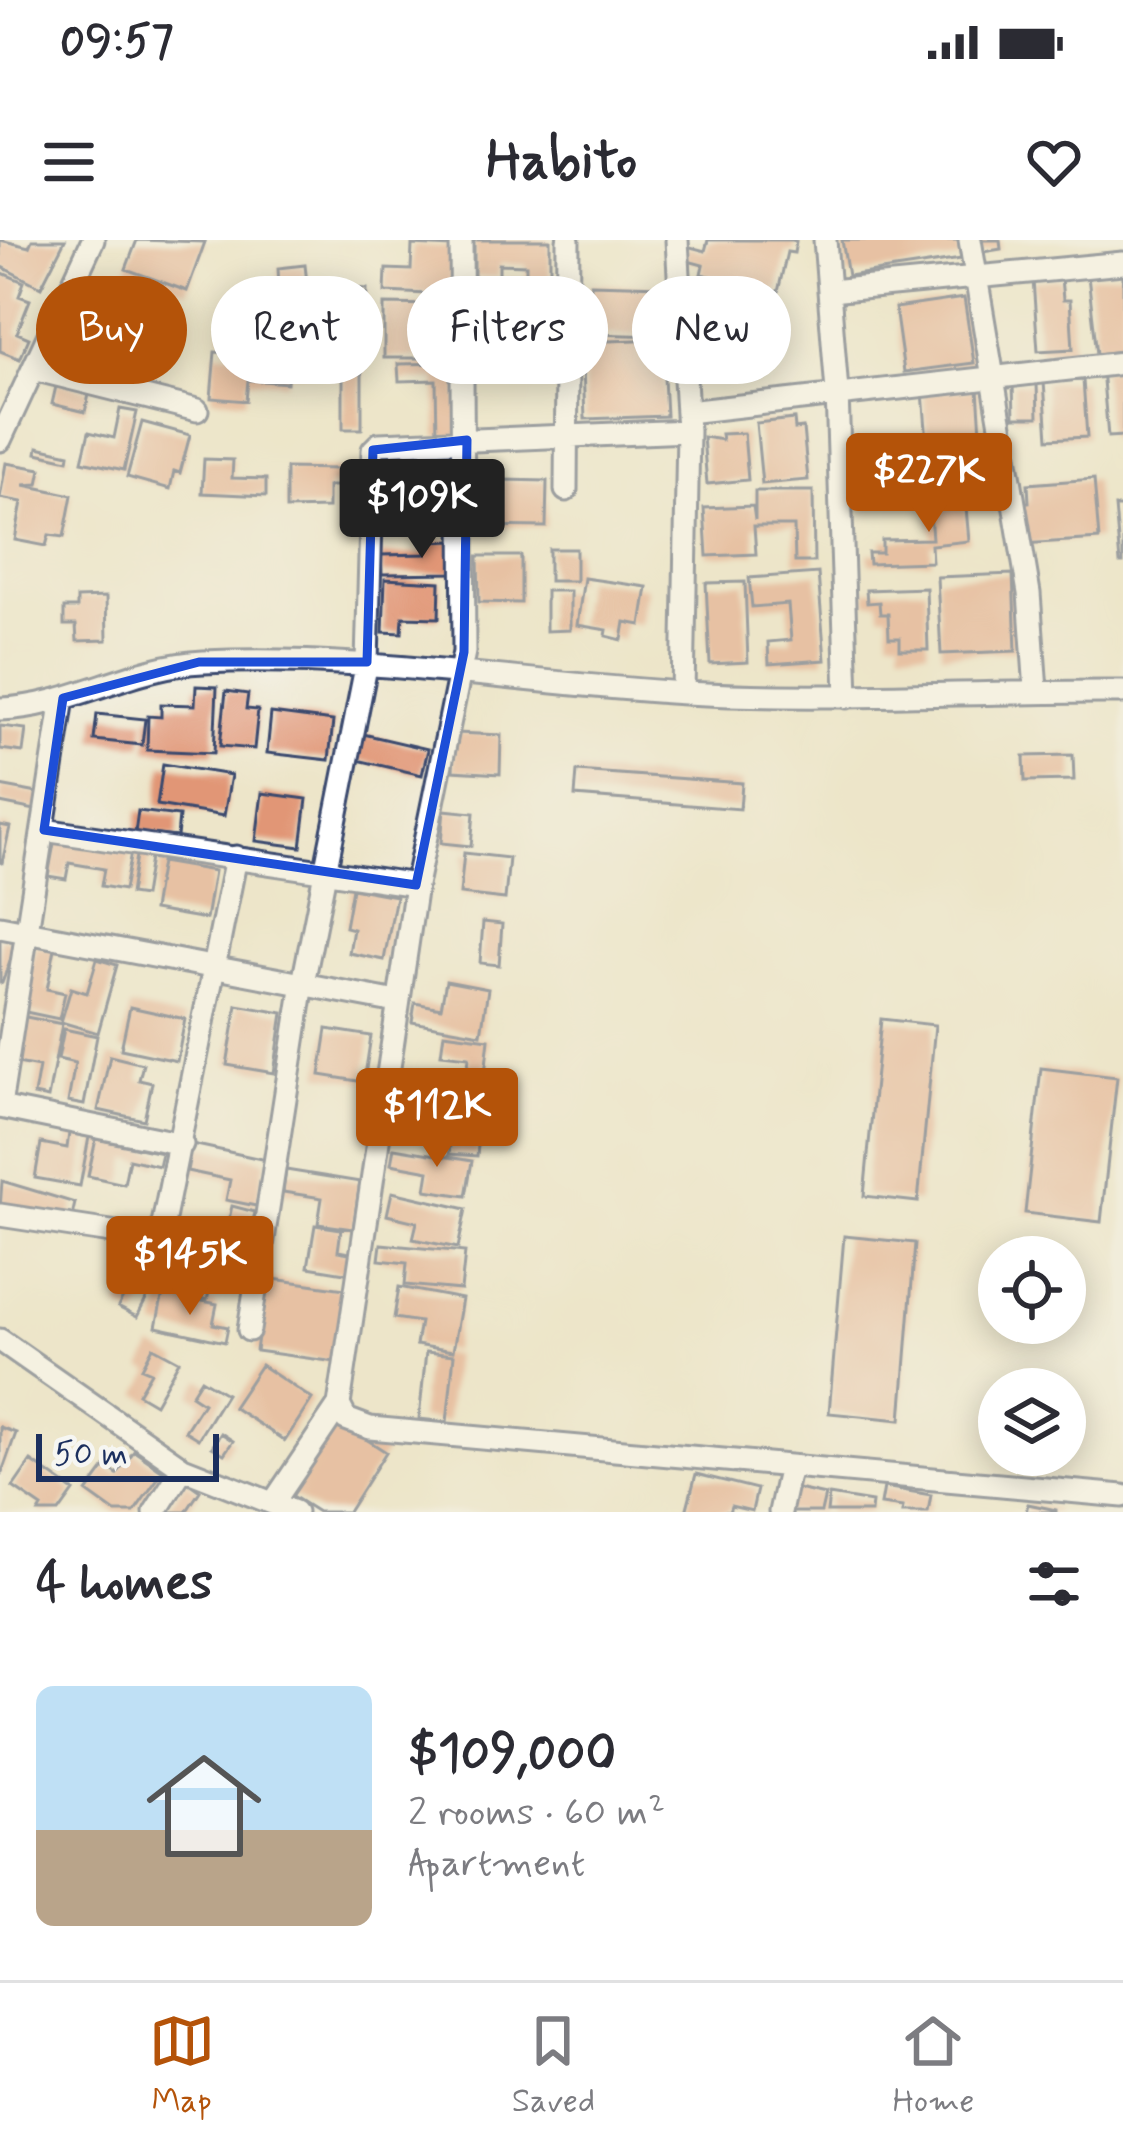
<!DOCTYPE html>
<meta charset="utf-8">
<style>
:root{--surface:#fff;--page:#f7f7f7;--text:#2b2b33;--muted:#7c7c81;--line:#e1e1e2;--accent:#b45309}
body{margin:0;font-family:Mynerve,sans-serif;background:var(--page);color:var(--text);height:100vh;display:flex;flex-direction:column;font-size:45px;white-space:nowrap}
*{box-sizing:border-box;margin:0}
p{font-size:39px;color:var(--muted)}
.icon{flex:none;width:66px;height:66px;fill:none;stroke:currentColor;stroke-width:2;stroke-linecap:round;stroke-linejoin:round}
.map{position:relative;height:1272px;overflow:hidden}
.details{display:flex;flex-direction:column;background:var(--surface);flex:1}
.details>*{flex:none}
.top-card{position:absolute;left:36px;top:36px;width:1053px;height:108px;display:flex;gap:24px}
.tools{position:absolute;left:978px;top:996px;display:grid;gap:24px}
.tools a{display:grid;place-items:center;width:108px;height:108px;border-radius:50%;background:var(--surface);box-shadow:0 6px 30px #0003;font-size:60px}
.scale{position:absolute;left:36px;bottom:30px;width:183px;box-sizing:border-box;padding-left:12px;border:6px solid #1b2f5e;border-top:0;font-size:33px;line-height:42px;white-space:nowrap;color:#1b2f5e;-webkit-text-stroke:9px #f6f6f2;paint-order:stroke}
.price{position:absolute;translate:-50% -102px;padding:0 27px;border-radius:12px;background:var(--accent);color:#fff;font-size:39px;line-height:78px;filter:drop-shadow(0 3px 6px #0008)}
.price::after{content:'';position:absolute;left:50%;top:72px;width:36px;height:27px;margin-left:-18px;background:inherit;clip-path:polygon(0 0,100% 0,50% 100%)}
.price.selected{background:#222;color:#fff}
ul{padding:0;list-style:none}
li{display:flex;align-items:center;gap:36px;height:300px;padding:0 36px}
li span{display:grid;place-items:center;flex:none;width:336px;height:240px;border-radius:18px;color:#555}
li>.icon{margin-inline-start:auto}
span .icon{width:144px;height:144px;fill:#fffc;stroke-width:1}
li b{font-size:51px}
h2{display:flex;justify-content:space-between;align-items:center;height:144px;padding:0 36px;font-size:51px}
.chip{padding:0 42px;border-radius:54px;background:var(--surface);box-shadow:0 6px 30px #0003;font-size:42px;line-height:108px}
.chip.selected{background:var(--accent);color:#fff}
.status{display:flex;justify-content:space-between;align-items:center;height:84px;padding:0 60px;background:var(--surface);direction:ltr}
.status svg{height:33px;fill:currentColor}
header{display:flex;justify-content:space-between;align-items:center;height:156px;padding:0 36px;background:var(--surface);font-size:54px;font-weight:700}
.tab-bar{display:flex;justify-content:space-around;align-items:center;height:168px;border-top:3px solid var(--line);background:var(--surface);font-size:33px;color:var(--muted)}
.tab-bar a{display:grid;justify-items:center;gap:6px}
.tab-bar .selected{color:var(--accent)}
.map>svg:first-child{display:block}
</style>
<div class="status"><b>09:57</b><svg viewBox="0 0 49 12"><path d="M0 12V9h3v3zM5 12V6h3v6zM10 12V3h3v9zM15 12V0h3v12zM26 1h20v11H26zM47 4h2v5h-2z"/></svg></div>
<header><svg class="icon" aria-label="menu" viewBox="0 0 24 24"><path d="M4 6h16M4 12h16M4 18h16"/></svg>Habito<svg class="icon" aria-label="heart" viewBox="0 0 24 24"><path d="M12 20l-8-8c-3-5 5-10 8-4 3-6 11-1 8 4z"/></svg></header>
<div class="map">
<svg width="1123" height="1272" viewBox="0 0 1123 1272">
<rect width="100%" height="100%" fill="#f6f6f2"/>
<filter id="ink" filterUnits="userSpaceOnUse"><feTurbulence type="fractalNoise" baseFrequency=".00833" numOctaves="2"/><feDisplacementMap in="SourceGraphic" scale="24" xChannelSelector="R" yChannelSelector="G"/><feConvolveMatrix kernelMatrix="1 2 1 2 8 2 1 2 1" color-interpolation-filters="sRGB"/></filter>
<filter id="wash" filterUnits="userSpaceOnUse"><feTurbulence type="fractalNoise" baseFrequency=".004" numOctaves="4" result="noise"/><feDisplacementMap in="SourceGraphic" scale="48" xChannelSelector="R" yChannelSelector="G"/><feGaussianBlur stdDeviation="2.7" result="paint"/><feColorMatrix in="noise" values="0 0 0 0 0 0 0 0 0 0 0 0 0 0 0 0 0 1.4 0 .05"/><feComposite in="paint" operator="in"/></filter>
<g filter="url(#wash)">
<rect width="100%" height="100%" fill="#ede5c9"/>
<g id="blocks">
<path fill="#e19676" d="M0,0L29,7L32,0H65L41,47L0,26Z
M137,0L205,2L187,51L126,29Z
M474,0H550V47L526,46V25L499,24V37H474Z
M708,0H792L796,1L794,13L787,12L778,52L701,34L703,25L684,20L687,6L705,11Z
M842,0H958L961,19L848,36Z
M975,0H1000L1001,9L977,13Z
M412,5L452,7L450,55L385,52L386,29L411,30Z
M305,25L307,43L279,46L278,28Z
M0,32L24,42L19,56L30,60L17,93L29,98L20,119L0,111Z
M1123,32V111L1097,114L1088,36Z
M1061,38L1063,60H1070L1073,109L1038,111L1033,40Z
M591,44L662,46L661,96L590,94Z
M336,47L367,49L365,99L334,97Z
M964,58L974,123L904,132L895,68Z
M384,64L437,65V118H384Z
M267,67L297,68L296,100L221,96V80L267,83Z
M483,68L554,69L555,112H483Z
M116,74L171,98L152,140L98,116Z
M662,99L666,176L585,179L582,102Z
M215,112L289,118L287,143L248,140L246,161L211,158Z
M291,117L362,118V189H343V134L291,133Z
M458,123L460,197H437L436,140L399,141L398,124Z
M1123,127V196L1108,197L1102,129Z
M1083,140L1087,197L1048,199L1044,142Z
M57,142L90,150L85,172L52,164Z
M1013,143H1037L1038,177H1014Z
M978,149L983,223L929,227L923,152Z
M120,169L137,172L124,230L82,221L89,192L114,198Z
M794,179L795,189L803,188L808,240L762,244L756,183Z
M142,182L190,195L180,233L174,231L170,249L127,237Z
M744,193L748,240L707,244L703,197L722,200L721,194Z
M38,207L69,214L68,220L37,213Z
M445,216L447,252L428,254L427,241L418,242L416,218Z
M204,219L233,220L232,238L266,239V256L202,253Z
M6,223L41,229L38,244L24,245L72,255L64,297L49,295L46,306L15,300L22,262L0,258Z
M286,228L338,229V246H328V268L286,269Z
M1094,239L1099,299L1023,304L1020,263L1029,262L1028,244Z
M502,240L547,241L546,287L484,286V273H502Z
M755,251H813L814,322H795L794,286H754L756,314L707,316L704,268L753,266L755,280Z
M965,257L969,301L931,305L932,322L869,324L868,313H882V300L932,299L929,260Z
M398,260L429,261L428,283L397,282Z
M1115,267H1123V323H1120Z
M453,301L454,333L382,334L381,315L426,314V302Z
M549,309H576V341H549Z
M478,316H521V363L479,362Z
M818,333L825,420L769,424L768,402L791,400L788,364L752,367L749,338Z
M1013,334L1016,411L941,414L937,337Z
M584,338L647,347L641,385L625,382L622,400L606,396L607,390L577,385Z
M385,339L440,342L439,378L403,377L402,393L383,392Z
M745,342L748,422L710,424L706,343Z
M926,348L928,410H900V398H889L888,374H880L879,362L867,363L866,350Z
M546,351H570V390L546,391Z
M106,357L107,400L77,401L76,385H64V368H77V358Z
M196,446L217,447L214,513L147,510L148,476L161,477V464L195,465Z
M226,451L248,454L246,469L258,470L254,509L220,506Z
M271,473L333,481L329,520L267,513Z
M97,474L145,479L142,505L94,500Z
M0,486L26,489L23,512L0,509Z
M359,493L428,509L422,535L353,519Z
M455,493L501,495L500,534L453,531Z
M1073,515L1074,540L1025,541L1024,516Z
M163,524L231,535L224,576L157,565Z
M577,531L742,543L740,569L575,556Z
M0,546L43,554L40,571L0,563Z
M262,553L307,559L301,607L256,601Z
M444,570L474,573L471,606L441,603Z
M138,571L179,576L177,597L135,593Z
M0,585L10,587L2,623L0,622Z
M55,598L131,612L124,650L101,646L104,629L69,623L66,639L48,636Z
M137,609L157,612L156,619L150,618L144,656L130,654Z
M464,613L509,618L505,659L460,654Z
M161,622L214,631L206,679L153,670Z
M352,648L396,656L384,720L349,713L353,689L345,687Z
M483,682L502,684L499,725L480,723Z
M0,698L17,701L2,743H0Z
M35,705L55,709L47,749L65,753L59,779L21,771Z
M97,719L117,725L98,793L61,782L71,748L87,753Z
M446,741L488,749L481,794L412,782L415,763L441,768Z
M237,765L283,773L274,833L227,825Z
M130,767L185,779L177,821L121,809Z
M21,776L62,784L48,858L34,855L39,827L12,822Z
M881,779L935,785L918,962L864,956Z
M64,789L97,796L84,865L68,862L75,823L58,819Z
M327,789L371,796L364,842L320,835Z
M444,793L489,799L482,859L443,854L444,843L466,846L469,817L441,814Z
M110,816L143,824L139,840L152,843L144,880L98,870Z
M1041,828L1117,837L1101,982L1025,973Z
M421,864L481,870L477,916L449,914L452,890L419,887Z
M69,893L89,897L80,946L35,938L41,903L67,908Z
M96,899L162,913L159,926L129,919L124,944L88,936Z
M192,904L266,920L256,966L226,960L230,940L187,931Z
M394,908L472,921L466,956L426,950L429,931L391,924Z
M286,930L360,942L353,989L318,984L322,958L283,952Z
M2,941L75,963L70,985L0,969Z
M392,952L466,969L458,1008L413,999L417,982L387,975Z
M232,966L255,972L248,1003L225,997Z
M315,985L341,989L338,1011L355,1014L351,1034L308,1027Z
M844,996L915,1003L901,1180L829,1173Z
M381,1004L465,1012L461,1050L405,1045L407,1023L379,1020Z
M149,1008L167,1019L137,1077L118,1067Z
M173,1014L216,1025L207,1060L164,1049Z
M266,1038L345,1049L336,1122L256,1111Z
M399,1047L462,1059L453,1111L416,1105L420,1082L394,1078Z
M163,1053L217,1064L213,1084L228,1087L225,1102L156,1087Z
M153,1107L179,1121L155,1164L138,1154L151,1132L142,1128Z
M426,1112L454,1115L447,1182L419,1179Z
M261,1125L312,1159L285,1201L233,1167Z
M201,1139L226,1154L198,1199L185,1191L203,1163L191,1155Z
M335,1179L386,1212L348,1272H318L288,1253Z
M0,1187L16,1193L1,1235H0Z
M221,1193L233,1201L224,1214L212,1207Z
M134,1211L163,1231L134,1272H115L87,1252L106,1226L117,1234Z
M31,1221L74,1251L59,1272H39L42,1267L13,1247Z
M696,1234L757,1249L752,1271L731,1266L729,1272H686Z
M186,1241L200,1251L186,1272H164Z
M788,1247L825,1255L821,1272H783Z
M884,1247L931,1255L928,1272H902L903,1267L881,1264Z
M829,1255L872,1262L871,1272H827Z
M1028,1264L1056,1270V1272H1026Z"/>
</g>
</g>
<g filter="url(#ink)">
<use href="#blocks" fill-opacity="0" stroke="#3a4a6e" stroke-width="3"/>
<g fill="none" stroke-linecap="round" stroke-linejoin="round">
<g stroke="#3a4a6e" stroke-width="27">
<path id="minor" d="M461,0L464,412L416,645L339,1165L346,1179L370,1188L1123,1256
M677,0L688,191L683,453
M825,0L837,152L847,457
M970,0L1029,353L1036,451
M830,51L1123,23
M33,129L197,170
M687,172L1123,123
M0,200L93,0
M566,250L568,0
M0,469C71,467 132,425 203,422C366,414 524,444 685,453C831,461 977,451 1123,452
M44,590L416,645
M0,687L397,762
M0,866L63,458
M0,867L182,904
M0,975L157,999L161,994L236,617
M249,1090L303,743L367,422L373,210L379,204L688,191
M0,1100L183,1228L295,1272
M273,1263L339,1165
M155,1272L183,1228
M780,1272L790,1226"/>
</g>
<use href="#minor" stroke="#fff" stroke-width="21"/>
</g>
</g>
<path d="M0 0H1123V1272H0ZM467,200L464,412L416,645L44,590L63,458L199,422H367L373,210Z" fill="#ede5c9" fill-opacity=".55" fill-rule="evenodd"/>
<path fill="none" stroke="#1d4ed8" stroke-width="9" stroke-linejoin="round" d="M467,200L464,412L416,645L44,590L63,458L199,422H367L373,210Z"/>
</svg>
<div class="tools">
<a><svg class="icon" aria-label="locate" viewBox="0 0 24 24"><circle cx="12" cy="12" r="6"/><path d="M12 2v4M12 18v4M2 12h4M18 12h4"/></svg></a>
<a><svg class="icon" aria-label="layers" viewBox="0 0 24 24"><path d="M12 4l9 5-9 5-9-5zM3 14l9 5 9-5"/></svg></a>
</div>
<div class="scale">50 m</div>
<b class="price" style="left:929px;top:295px">$227K</b>
<b class="price selected" style="left:422px;top:321px">$109K</b>
<b class="price" style="left:437px;top:930px">$112K</b>
<b class="price" style="left:190px;top:1078px">$145K</b>
<div class="top-card">
<a class="chip selected">Buy</a>
<a class="chip">Rent</a>
<a class="chip">Filters</a>
<a class="chip">New</a>
</div>
</div>
<section class="details">
<h2>4 homes<svg class="icon" aria-label="filters" viewBox="0 0 24 24"><path d="M4 7h16M4 17h16"/><circle cx="9" cy="7" r="2"/><circle cx="15" cy="17" r="2"/></svg></h2>
<ul>
<li><span style="background:linear-gradient(#bfe0f5 60%,#b9a48a 0)"><svg class="icon" aria-label="home" viewBox="0 0 24 24"><path d="M3 11l9-7 9 7M6 9v11h12V9"/></svg></span><div><b>$109,000</b><p>2 rooms · 60 m²</p><p>Apartment</p></div></li>
</ul>
</section>
<nav class="tab-bar">
<a class="selected"><svg class="icon" aria-label="map" viewBox="0 0 24 24"><path d="M3 6l6-2 6 2 6-2v14l-6 2-6-2-6 2zM9 4v14M15 6v14"/></svg>Map</a>
<a><svg class="icon" aria-label="saved" viewBox="0 0 24 24"><path d="M7 4h10v16l-5-4-5 4z"/></svg>Saved</a>
<a><svg class="icon" aria-label="home" viewBox="0 0 24 24"><path d="M3 11l9-7 9 7M6 9v11h12V9"/></svg>Home</a>
</nav>
